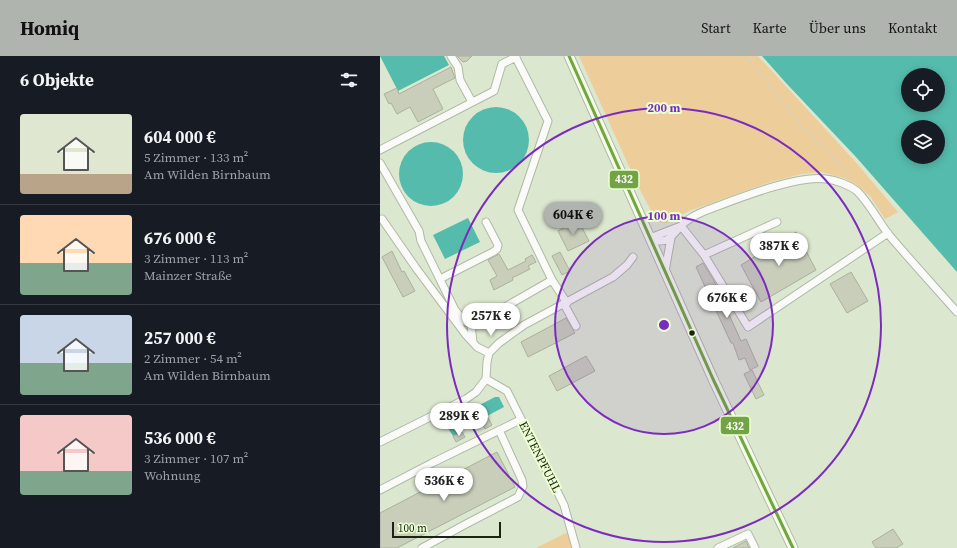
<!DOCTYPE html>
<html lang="de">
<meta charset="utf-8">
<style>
:root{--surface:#171b24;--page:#20242c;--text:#f1f3f6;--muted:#9ea1a6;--line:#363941;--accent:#afb4ae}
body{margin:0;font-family:"Source Serif 4",serif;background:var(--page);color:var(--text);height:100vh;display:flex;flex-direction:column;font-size:15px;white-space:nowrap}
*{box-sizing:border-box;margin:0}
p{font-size:13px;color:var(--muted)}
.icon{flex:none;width:22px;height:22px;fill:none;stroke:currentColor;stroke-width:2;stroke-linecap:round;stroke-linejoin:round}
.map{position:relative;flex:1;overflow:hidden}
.details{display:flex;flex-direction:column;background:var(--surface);width:380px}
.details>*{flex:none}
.tools{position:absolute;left:521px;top:12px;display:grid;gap:8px}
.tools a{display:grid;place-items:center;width:44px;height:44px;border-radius:50%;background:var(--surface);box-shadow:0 2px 10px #0003;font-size:20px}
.scale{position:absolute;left:12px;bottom:10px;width:109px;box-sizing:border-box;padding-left:4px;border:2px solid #1c2313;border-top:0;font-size:11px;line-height:14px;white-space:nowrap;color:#1c2313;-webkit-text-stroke:3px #ebffd2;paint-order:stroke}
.price{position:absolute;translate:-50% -34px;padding:0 9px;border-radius:14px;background:#fff;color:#222;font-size:13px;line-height:26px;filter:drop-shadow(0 1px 2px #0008)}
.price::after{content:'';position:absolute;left:50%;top:24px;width:12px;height:9px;margin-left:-6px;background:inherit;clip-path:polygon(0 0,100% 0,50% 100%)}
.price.active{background:var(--accent);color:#111}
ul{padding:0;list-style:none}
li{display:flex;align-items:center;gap:12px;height:100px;padding:0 20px}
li+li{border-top:1px solid var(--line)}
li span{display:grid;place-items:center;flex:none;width:112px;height:80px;border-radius:4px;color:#555}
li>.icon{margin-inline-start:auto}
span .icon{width:48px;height:48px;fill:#fffc;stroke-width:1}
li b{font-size:17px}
h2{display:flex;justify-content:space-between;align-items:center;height:48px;padding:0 20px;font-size:17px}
header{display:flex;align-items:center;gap:24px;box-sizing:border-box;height:56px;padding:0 20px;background:var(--accent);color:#111}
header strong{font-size:19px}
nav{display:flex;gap:22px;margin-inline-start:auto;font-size:14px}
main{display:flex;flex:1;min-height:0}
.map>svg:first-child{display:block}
</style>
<header>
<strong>Homiq</strong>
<nav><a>Start</a><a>Karte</a><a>Über uns</a><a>Kontakt</a></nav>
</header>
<main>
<section class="details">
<h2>6 Objekte<svg class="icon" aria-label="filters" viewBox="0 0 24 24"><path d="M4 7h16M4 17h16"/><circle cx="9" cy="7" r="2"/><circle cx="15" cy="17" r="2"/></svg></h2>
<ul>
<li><span style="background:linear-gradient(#dfe7d0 75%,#b9a48a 0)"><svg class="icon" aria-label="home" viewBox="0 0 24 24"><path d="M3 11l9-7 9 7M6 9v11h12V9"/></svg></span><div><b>604 000 €</b><p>5 Zimmer · 133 m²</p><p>Am Wilden Birnbaum</p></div></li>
<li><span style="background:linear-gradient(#ffd9b3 60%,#7fa58c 0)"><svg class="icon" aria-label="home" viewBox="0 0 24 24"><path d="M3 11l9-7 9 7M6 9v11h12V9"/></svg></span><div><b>676 000 €</b><p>3 Zimmer · 113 m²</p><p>Mainzer Straße</p></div></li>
<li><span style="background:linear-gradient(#c9d6e8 60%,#7fa58c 0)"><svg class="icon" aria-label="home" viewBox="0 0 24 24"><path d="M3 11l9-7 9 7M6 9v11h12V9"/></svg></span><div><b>257 000 €</b><p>2 Zimmer · 54 m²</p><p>Am Wilden Birnbaum</p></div></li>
<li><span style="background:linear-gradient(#f6c9c9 70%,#7fa58c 0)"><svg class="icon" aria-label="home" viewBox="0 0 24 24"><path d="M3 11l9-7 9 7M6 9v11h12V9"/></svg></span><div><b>536 000 €</b><p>3 Zimmer · 107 m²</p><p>Wohnung</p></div></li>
</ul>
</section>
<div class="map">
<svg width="577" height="492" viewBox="0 0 577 492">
<rect width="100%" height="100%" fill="#dce7cf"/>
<path fill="#edcd9a" d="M199,0H378L473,103L518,156L505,163L490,140L477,129L464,122L442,116L421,118L390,126L309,155L286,167L277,166L258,130Z
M188,476L193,492H156Z"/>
<path fill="#55bcad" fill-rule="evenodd" d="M0,0H64L69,9L18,35Z
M382,0H577V216L476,101L406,27ZM528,19H558V49H528ZM528,71H558V101H528Z
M83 84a33 33 0 1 1 66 0a33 33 0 1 1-66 0Z
M19 118a32 32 0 1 1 64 0a32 32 0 1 1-64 0Z
M88,162L100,186L65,203L53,179Z
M115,341H119L124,351L107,360L108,362L101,365H98L82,374V376L73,380L67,371L72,363Z"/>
<path fill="#c8ceba" stroke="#abb09c" d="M77,0H92L87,5L83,6Z
M71,11L75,22L53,33L63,53L38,66L30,51L17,58L11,47L9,48L4,38L17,32L19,38Z
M198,164L209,185L188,195L178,175Z
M416,176L436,214L381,246L361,209Z
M12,195L22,216L24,215L35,235L23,241L2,201Z
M180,196L190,215L182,219L172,200Z
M119,198L128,214L146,205L145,203L152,199L156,206L148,210L150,213L132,222L133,224L114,234L110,224L117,220L108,204Z
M323,207L333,223L361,285L366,283L378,310L370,314L365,302L359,304L353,287H351L316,211Z
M471,216L488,245L467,257L450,228Z
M186,262L195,277L148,301L141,286Z
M206,300L215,315L177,335L169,320Z
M372,314L384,339L376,343L364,318Z
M108,362L112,369L105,373L101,365Z
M82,376L85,381L76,386L73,380Z
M117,396L135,431L17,492H0V457Z
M513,473L523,488L516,492H496L492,486Z
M366,485L369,492H353Z"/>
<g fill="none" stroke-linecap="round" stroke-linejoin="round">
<g stroke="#b0b9a6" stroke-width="9">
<path id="minor" d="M71,0L78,11L80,24L92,46
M135,0L168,65L138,154L172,224L187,247
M0,94L114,35L122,8L136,1
M0,107L39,175L41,185L75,254L84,265L91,268L97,267L172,224
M2,163L36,212L86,279L97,291L109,297
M301,170L324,199L368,271L508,177
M270,182L301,170
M272,185C291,186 289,182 301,170C308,162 318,158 327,154C357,143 416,119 446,123C456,124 469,129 477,135C490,148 498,165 509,179C531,205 554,230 577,256
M324,199L397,166
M285,215L291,182
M60,223L113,196L117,193L118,189L106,166
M184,248L196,270
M91,268L93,286
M106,323L127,335L184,449L196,492
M0,386L86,343L96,336L106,323L107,306L109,297L119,287L144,269L233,221L247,209L253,201
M0,434L52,407L140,364
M42,492L86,468L138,441L143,430L142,424L119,374
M338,492L368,478L375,492"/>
</g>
<g stroke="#b0b9a6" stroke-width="11">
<path id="major" d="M189,0L333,323L413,492"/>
</g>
<path stroke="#ced1ca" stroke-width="1.5" stroke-dasharray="2 2" stroke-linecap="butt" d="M365,0L421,69L462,111L471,123"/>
<use href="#minor" stroke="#fafbf8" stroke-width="7"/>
<use href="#major" stroke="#fafbf8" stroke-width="9"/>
<g stroke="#ebffd2" stroke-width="6">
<path id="bus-1" d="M189,0L333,323L413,492"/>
</g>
<use href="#bus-1" stroke="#72a445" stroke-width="3"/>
</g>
<circle cx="284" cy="269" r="109" fill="#7b2cbf" fill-opacity=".12"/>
<g fill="none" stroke="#7b2cbf" stroke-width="2">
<circle cx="284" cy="269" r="109"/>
<circle cx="284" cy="269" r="217"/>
</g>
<circle fill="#1c2313" stroke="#ebffd2" stroke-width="1.5" cx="312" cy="277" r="3.5"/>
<g text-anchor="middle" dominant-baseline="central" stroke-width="4" stroke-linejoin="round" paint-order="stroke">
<g font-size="12" fill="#1c2313" stroke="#ebffd2">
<text transform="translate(160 401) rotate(63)">ENTENPFUHL</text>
</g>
</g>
<circle cx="284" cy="269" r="6" fill="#7b2cbf" stroke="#ebffd2" stroke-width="2"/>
<g font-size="12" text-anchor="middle" font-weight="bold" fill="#7b2cbf" stroke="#ebffd2" stroke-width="4" stroke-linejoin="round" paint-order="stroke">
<text x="284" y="56">200 m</text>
<text x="284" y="164">100 m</text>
</g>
<g stroke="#ebffd2" stroke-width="1.5">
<rect x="229" y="114" width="30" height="19" rx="4" fill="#72a445"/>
<rect x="340" y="360" width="30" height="19" rx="4" fill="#72a445"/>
</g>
<g font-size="11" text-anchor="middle" font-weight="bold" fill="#fff">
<text x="244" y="127">432</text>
<text x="355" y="374">432</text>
</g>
</svg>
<div class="tools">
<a><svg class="icon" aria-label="locate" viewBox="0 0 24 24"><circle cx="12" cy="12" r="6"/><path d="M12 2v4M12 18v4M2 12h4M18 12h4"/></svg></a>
<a><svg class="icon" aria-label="layers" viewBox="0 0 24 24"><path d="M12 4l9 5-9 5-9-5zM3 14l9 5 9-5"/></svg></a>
</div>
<div class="scale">100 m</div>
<b class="price active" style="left:193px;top:180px">604K €</b>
<b class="price" style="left:399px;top:211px">387K €</b>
<b class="price" style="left:347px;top:263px">676K €</b>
<b class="price" style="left:111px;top:281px">257K €</b>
<b class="price" style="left:79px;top:381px">289K €</b>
<b class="price" style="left:64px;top:446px">536K €</b>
</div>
</main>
